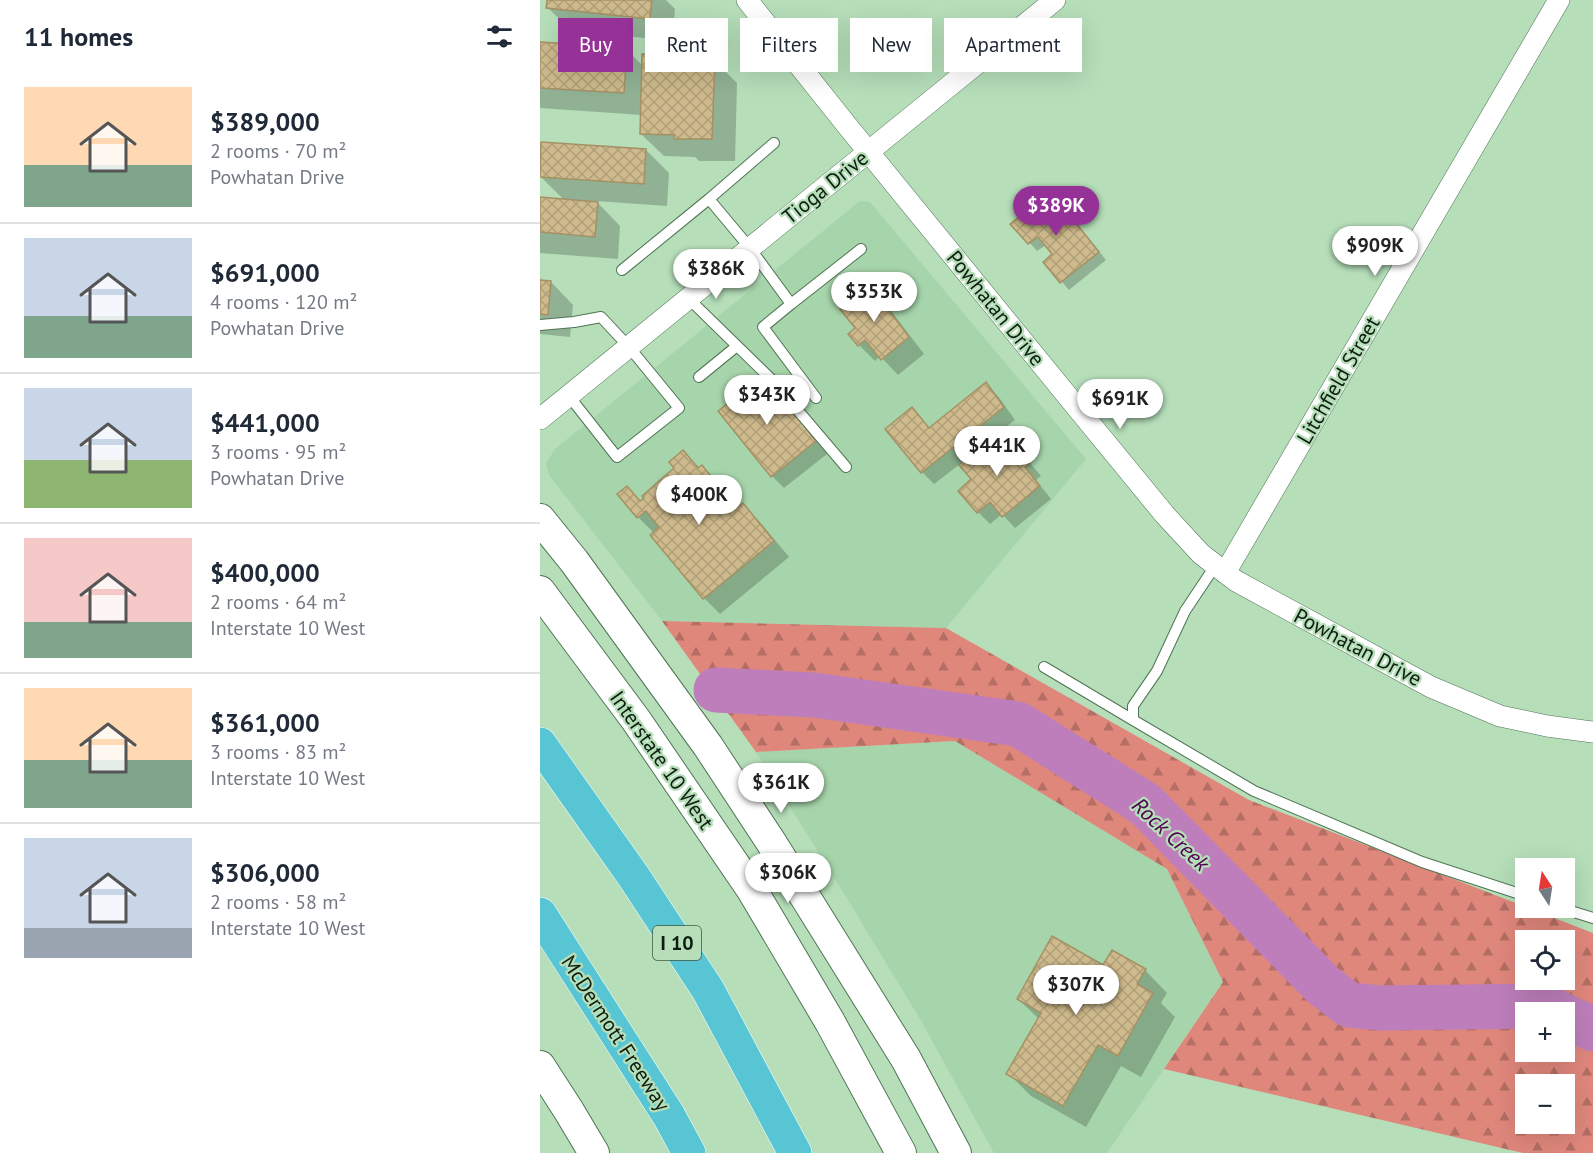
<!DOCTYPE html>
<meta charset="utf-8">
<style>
:root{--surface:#fff;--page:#f2f2f3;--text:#1f2937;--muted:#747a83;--line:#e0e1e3;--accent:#963197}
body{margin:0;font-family:"PT Sans",sans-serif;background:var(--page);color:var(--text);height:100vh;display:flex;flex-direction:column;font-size:22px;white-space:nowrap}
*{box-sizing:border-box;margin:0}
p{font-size:20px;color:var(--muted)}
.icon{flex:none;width:33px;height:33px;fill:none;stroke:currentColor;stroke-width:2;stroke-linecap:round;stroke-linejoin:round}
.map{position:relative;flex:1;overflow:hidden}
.sheet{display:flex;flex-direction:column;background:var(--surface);width:540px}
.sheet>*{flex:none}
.top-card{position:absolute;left:18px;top:18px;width:570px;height:54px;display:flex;gap:12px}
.needle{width:39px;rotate:348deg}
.fabs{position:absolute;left:975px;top:858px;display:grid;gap:12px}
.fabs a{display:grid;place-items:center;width:60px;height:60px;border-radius:0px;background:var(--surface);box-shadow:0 6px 24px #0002;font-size:30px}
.price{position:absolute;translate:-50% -51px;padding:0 14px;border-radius:21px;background:#fff;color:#222;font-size:20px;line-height:39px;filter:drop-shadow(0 2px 3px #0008)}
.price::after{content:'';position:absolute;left:50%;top:36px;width:18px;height:14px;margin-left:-9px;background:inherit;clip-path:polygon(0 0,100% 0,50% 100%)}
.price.current{background:var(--accent);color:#fff}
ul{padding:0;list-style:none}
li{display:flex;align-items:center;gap:18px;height:150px;padding:0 24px}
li+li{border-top:2px solid var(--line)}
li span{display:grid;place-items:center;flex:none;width:168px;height:120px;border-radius:0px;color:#555}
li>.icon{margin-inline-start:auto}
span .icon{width:72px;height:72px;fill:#fffc;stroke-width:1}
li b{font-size:26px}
h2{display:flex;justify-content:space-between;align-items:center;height:72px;padding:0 24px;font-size:26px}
.pill{padding:0 21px;border-radius:0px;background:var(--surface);box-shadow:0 6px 24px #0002;font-size:21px;line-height:54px}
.pill.current{background:var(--accent);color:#fff}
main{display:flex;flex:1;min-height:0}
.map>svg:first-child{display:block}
</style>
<main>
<section class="sheet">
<h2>11 homes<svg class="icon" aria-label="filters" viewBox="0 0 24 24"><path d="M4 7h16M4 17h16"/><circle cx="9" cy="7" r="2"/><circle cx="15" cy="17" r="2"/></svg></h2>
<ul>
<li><span style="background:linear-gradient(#ffd9b3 65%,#7fa58c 0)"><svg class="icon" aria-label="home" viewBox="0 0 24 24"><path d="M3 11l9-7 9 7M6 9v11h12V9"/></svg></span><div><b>$389,000</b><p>2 rooms · 70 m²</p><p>Powhatan Drive</p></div></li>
<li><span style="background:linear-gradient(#c9d6e8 65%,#7fa58c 0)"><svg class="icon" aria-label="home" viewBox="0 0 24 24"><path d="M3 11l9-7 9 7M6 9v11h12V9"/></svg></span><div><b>$691,000</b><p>4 rooms · 120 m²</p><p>Powhatan Drive</p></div></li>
<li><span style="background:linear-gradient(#c9d6e8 60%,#8fb573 0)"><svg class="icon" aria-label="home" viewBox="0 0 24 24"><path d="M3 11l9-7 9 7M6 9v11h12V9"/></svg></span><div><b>$441,000</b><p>3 rooms · 95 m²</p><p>Powhatan Drive</p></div></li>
<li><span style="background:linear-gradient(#f6c9c9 70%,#7fa58c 0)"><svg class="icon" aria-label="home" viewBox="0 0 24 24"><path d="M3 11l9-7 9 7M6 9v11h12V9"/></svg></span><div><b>$400,000</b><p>2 rooms · 64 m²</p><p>Interstate 10 West</p></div></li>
<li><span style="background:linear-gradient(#ffd9b3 60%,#7fa58c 0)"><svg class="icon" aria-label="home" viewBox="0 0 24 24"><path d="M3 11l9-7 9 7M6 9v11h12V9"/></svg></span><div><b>$361,000</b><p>3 rooms · 83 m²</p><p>Interstate 10 West</p></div></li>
<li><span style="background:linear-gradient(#c9d6e8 75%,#9aa5b1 0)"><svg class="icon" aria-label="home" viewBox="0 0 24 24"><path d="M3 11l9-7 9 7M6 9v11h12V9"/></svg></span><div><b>$306,000</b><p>2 rooms · 58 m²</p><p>Interstate 10 West</p></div></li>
</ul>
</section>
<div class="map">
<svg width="1053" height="1153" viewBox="0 0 1053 1153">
<defs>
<pattern id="forest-firs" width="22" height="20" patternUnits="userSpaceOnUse" patternTransform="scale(1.5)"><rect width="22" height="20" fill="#e0877c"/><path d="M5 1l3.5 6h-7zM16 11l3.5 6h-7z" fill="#b46e64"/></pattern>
<pattern id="building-cross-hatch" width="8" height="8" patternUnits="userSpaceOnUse" patternTransform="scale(1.5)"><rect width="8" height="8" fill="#ceba8c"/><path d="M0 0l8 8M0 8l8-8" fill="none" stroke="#b09f78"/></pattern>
</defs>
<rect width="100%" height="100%" fill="#b5deb9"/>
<path fill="#a7d5ab" d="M320,201L330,202L546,459L406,628L122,621L9,475L6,463L15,449Z
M415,741L627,869L683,982L567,1153H454L380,1019L300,887L216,752Z"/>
<path fill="url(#forest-firs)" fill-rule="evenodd" d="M122,621L406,628L709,800L1053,933V1153H983L624,1069L683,982L627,869L415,741L216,752ZM986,940H1024V980H986ZM986,1012H1024V1052H986ZM986,1084H1024V1124H986Z"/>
<path fill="#0003" d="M9,0H126L135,9L132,41L31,30L8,8Z
M0,44L86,49L103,66L140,57L143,60H174L197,83L195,161H159L155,157L124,156L101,134L102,115L0,108Z
M106,150L129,173L127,206L56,201L80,226L78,259L0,253V199L25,201L1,177Z
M518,201L566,260L529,290L505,262L514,254L506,245L497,251L473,224Z
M0,277L2,282H11L33,305L30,337L0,334Z
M329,287L345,303L384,354L358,375L340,356L335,361L319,345L317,328Z
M445,384L458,396L475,420L457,434L474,452L489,462L501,476L496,480L511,499L475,528L462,514L450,524L438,512L420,491L433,479L420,464L394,484L382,472L372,409L390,429Z
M236,389L287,454L244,488L232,476Z
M143,452L160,468L161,467L177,483L194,503L190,506L194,512L203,505L219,521L249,557L180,614L164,598L114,533L98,517L101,502L136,468Z
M564,967L605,970L627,993L621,1003L635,1017L601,1077L581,1066L546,1127L491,1096L468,1073L499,1019L478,999Z"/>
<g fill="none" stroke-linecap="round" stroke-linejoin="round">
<path stroke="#bd7ebb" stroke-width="45" d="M176,690L274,695L478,724L605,804L783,985L809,1005L841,1008L1003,1006L1017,1012
M1024,1016L1053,1029"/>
</g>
<path fill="url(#building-cross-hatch)" stroke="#a49164" stroke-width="1.5" d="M7,0H112L110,19L6,8Z
M0,42L87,48L84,93L0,88Z
M102,54L140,55V58L175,59L172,139H134V135L100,134Z
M1,142L106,149L104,184L0,177Z
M511,192L559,252L520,283L503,262L512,254L498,237L488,244L470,224Z
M0,197L58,202L55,237L0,232Z
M0,280L11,281L8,315L0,314Z
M330,285L369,337L341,360L325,340L318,346L308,334L315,328L300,309Z
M224,375L276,441L231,477L178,411Z
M446,382L464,407L381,473L345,429L372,407L389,428Z
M458,433L472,451L477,448L490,463L485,467L500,486L462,517L450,502L437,513L418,491L431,479L419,465Z
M143,450L158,468L162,465L179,486L175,489L193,511L203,503L234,541L163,599L110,535L119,527L106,511L97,518L77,494L87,486L100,501L104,498L102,496L134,468L129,462Z
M512,936L563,965L572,950L606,969L597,984L613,993L578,1056L558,1045L523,1106L466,1074L501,1013L477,999Z"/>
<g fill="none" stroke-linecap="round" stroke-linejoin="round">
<g stroke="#4f7454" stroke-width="12">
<path id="lane" d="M169,199L234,143
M82,270L169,199L210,248L251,304L223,327L276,398
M148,298L232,380L306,467
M251,304L321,249
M0,325L34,322L61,317L89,347L139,408L77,457L29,396
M159,377L197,346
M675,566L645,611L617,671L593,706V720L714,791L882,862L986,896
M504,667L593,720
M1021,908L1053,918"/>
</g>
<g stroke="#4f7454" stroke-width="22">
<path id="street" d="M207,0L309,128L525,393L625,515L661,554L696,581L891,687L960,716L1007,726L1053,732
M0,419L515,0
M685,573L1019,0"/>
</g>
<g stroke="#4f7454" stroke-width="32">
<path id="secondary" d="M0,519L34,561L168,746L231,842L366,1059L416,1153
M0,591L96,720L212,890L290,1022L361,1153
M0,1066L29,1111L54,1153"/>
</g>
<g stroke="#fff" stroke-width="34">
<path id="highway" d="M0,744L94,877L168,990L255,1153
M0,914L129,1116L149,1153"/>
</g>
<use href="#lane" stroke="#fff" stroke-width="10"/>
<use href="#street" stroke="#fff" stroke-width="21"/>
<use href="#secondary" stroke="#fff" stroke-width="30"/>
<use href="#highway" stroke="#57c5d4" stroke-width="33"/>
</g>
<g text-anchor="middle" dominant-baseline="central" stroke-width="4.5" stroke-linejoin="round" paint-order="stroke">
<rect fill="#b5deb9" stroke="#405743" stroke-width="1.5" x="113" y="926" width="48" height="34" rx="4.5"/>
<g font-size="20" font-weight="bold" fill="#0e1d10">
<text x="137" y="943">I 10</text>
</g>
<g font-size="21" fill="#0e1d10" stroke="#b5deb9">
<text transform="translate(285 187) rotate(-39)">Tioga Drive</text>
<text transform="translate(456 308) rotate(51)">Powhatan Drive</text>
<text transform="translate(798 380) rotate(-60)">Litchfield Street</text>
<text transform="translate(818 647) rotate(28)">Powhatan Drive</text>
<text transform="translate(122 760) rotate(55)">Interstate 10 West</text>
<text transform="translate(76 1033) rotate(57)">McDermott Freeway</text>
</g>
<g font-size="22" font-style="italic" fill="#520153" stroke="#b5deb9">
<text transform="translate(631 834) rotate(43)">Rock Creek</text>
</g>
</g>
</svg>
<div class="fabs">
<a><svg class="needle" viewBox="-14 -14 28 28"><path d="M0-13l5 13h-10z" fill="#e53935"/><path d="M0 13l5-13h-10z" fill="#747a83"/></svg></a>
<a><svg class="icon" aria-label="locate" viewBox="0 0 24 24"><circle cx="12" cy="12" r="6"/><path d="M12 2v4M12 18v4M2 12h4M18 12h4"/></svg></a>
<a>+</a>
<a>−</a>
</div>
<b class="price current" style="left:516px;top:237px">$389K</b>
<b class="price" style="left:835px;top:277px">$909K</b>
<b class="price" style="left:176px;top:300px">$386K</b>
<b class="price" style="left:334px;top:323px">$353K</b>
<b class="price" style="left:227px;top:426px">$343K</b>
<b class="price" style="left:580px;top:430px">$691K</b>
<b class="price" style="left:457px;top:477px">$441K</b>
<b class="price" style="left:159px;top:526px">$400K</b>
<b class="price" style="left:241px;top:814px">$361K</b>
<b class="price" style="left:248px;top:904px">$306K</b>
<b class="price" style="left:536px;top:1016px">$307K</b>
<div class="top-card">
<a class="pill current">Buy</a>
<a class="pill">Rent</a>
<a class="pill">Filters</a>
<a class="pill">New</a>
<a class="pill">Apartment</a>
</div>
</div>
</main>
